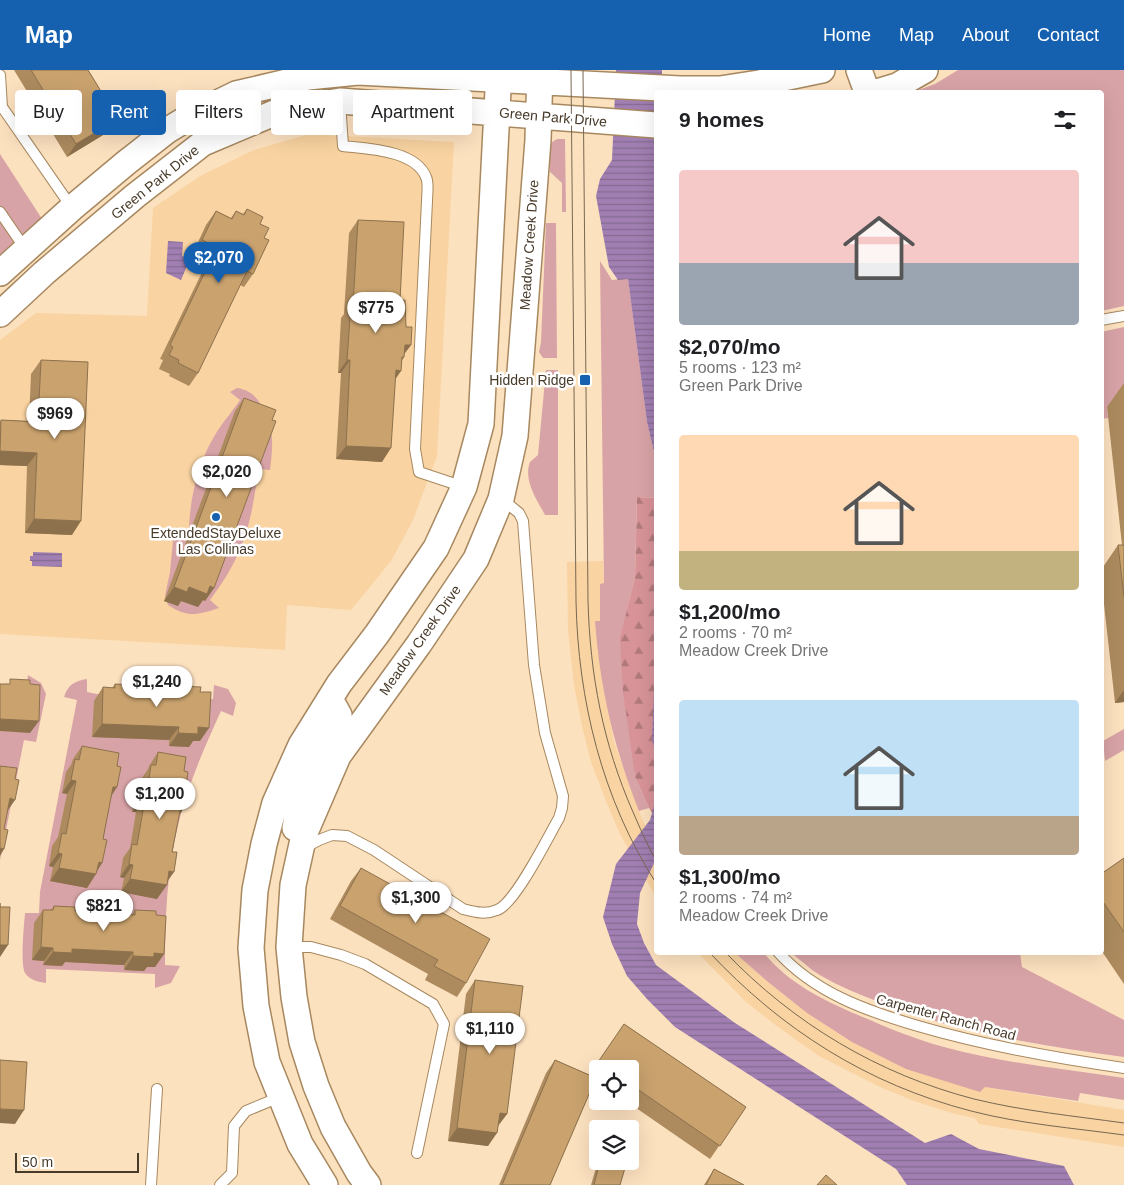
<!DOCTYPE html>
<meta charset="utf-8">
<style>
:root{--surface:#fff;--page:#f2f2f2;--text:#202124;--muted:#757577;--accent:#1561b0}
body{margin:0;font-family:Arial,sans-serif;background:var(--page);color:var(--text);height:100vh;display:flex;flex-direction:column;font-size:19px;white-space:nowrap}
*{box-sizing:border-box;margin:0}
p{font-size:16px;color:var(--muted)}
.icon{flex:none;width:28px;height:28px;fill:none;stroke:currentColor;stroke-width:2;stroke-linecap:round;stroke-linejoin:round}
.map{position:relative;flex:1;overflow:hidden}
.side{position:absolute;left:654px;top:20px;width:450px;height:865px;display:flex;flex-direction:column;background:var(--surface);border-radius:5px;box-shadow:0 5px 20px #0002}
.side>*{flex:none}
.guide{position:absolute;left:15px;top:20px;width:475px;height:45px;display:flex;gap:10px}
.buttons{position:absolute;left:589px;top:990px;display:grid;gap:10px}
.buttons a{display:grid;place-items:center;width:50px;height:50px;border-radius:5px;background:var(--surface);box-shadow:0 5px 20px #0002;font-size:25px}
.scale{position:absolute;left:15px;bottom:12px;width:124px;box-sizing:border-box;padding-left:5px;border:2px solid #483a29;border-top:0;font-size:14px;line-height:18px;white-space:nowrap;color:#483a29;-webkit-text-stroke:4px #fff;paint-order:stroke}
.price{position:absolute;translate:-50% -42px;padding:0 11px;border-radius:18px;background:#fff;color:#222;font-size:16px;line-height:32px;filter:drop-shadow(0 1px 2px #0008)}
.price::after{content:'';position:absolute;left:50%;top:30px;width:15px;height:11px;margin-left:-8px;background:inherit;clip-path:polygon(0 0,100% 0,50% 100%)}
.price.on{background:var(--accent);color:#fff}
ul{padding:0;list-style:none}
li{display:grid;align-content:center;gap:10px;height:265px;padding:0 25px}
li span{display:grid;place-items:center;height:155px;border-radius:5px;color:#555}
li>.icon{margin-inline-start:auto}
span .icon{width:90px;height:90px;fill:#fffc;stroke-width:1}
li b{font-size:21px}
h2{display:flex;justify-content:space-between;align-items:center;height:60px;padding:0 25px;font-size:21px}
.tag{padding:0 18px;border-radius:5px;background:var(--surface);box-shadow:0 5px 20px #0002;font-size:18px;line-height:45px}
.tag.on{background:var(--accent);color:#fff}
header{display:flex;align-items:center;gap:30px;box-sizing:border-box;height:70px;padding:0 25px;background:var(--accent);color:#fff}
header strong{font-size:24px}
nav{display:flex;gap:28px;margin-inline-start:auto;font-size:18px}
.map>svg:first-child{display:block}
</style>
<header>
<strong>Map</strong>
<nav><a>Home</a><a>Map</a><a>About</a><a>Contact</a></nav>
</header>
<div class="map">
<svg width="1124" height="1115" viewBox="0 0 1124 1115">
<defs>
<pattern id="forest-firs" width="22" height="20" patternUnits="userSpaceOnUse" patternTransform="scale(1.25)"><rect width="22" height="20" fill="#d79398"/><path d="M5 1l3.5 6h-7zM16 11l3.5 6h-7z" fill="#b0797c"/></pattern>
<pattern id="water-rules" width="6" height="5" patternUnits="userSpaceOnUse" patternTransform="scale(1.25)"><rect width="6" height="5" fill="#a17fb2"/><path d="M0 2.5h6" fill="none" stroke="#856991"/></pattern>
</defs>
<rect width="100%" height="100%" fill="#fce1bf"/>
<path fill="#f9d3a1" d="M309,64L454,72L437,386L413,450L391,491L351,540L287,535L285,580L0,564V270L36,243L147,246L153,138L202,105L254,80Z
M603,491L604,514H600V551H596L614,672L642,749L656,776V827L620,764L608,736L591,692L582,656L574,615L568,561L567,492Z
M698,883H735L768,912L807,943L852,972L980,1022L985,1017L1124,1040V1077L979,1054L975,1048L955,1044L914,1031L878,1016L819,986L778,957L745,931Z"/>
<path fill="#d8a3a6" d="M958,0H1124V236L1101,241V22H913L935,14Z
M557,69H565L566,142H562V113L550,102V83H551L550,76L552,72Z
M0,84L44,152L0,191Z
M546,153H556L557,288H543L539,282L541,272Z
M600,191L612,210L628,208L647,352L656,391V428L637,427L635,507L627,540L635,707L649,738L639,741C614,678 600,619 595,551H600V514L604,513Z
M1124,257V336L1107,337L1108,348L1101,349V262Z
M546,300H558V445H545C537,430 523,410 530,392L538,385Z
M237,318C249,320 255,325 261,335C275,357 273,375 270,400L258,399C252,453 243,487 210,530L219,538C197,545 188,548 168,535L165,526L170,502L174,460L189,459C190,427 198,393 215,365C222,353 232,342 240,330L230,322Z
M28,605L41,613L46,624L36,672L24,670L0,790V618L26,620Z
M87,609V622L97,624L213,629L214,615L228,619L236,633L233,646L221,641C204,678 188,715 178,755C167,801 165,848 165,895L180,896L171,913L155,918V904L46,899V913C38,912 30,910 25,903C20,893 24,856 25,843H39L40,822L77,630L64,627C68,615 74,611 87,609Z
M1124,659V680L1105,691L1103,671Z
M735,883H764C788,913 823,930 858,945C886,957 914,969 944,977C1003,993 1064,999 1124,1008V1030L1080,1023L1078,1031L985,1017L980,1022L906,999L852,972L807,943L768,912Z
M791,883H1020L1022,897L1124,950V987C1040,975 956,963 876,931C854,922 831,913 812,900C805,894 798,888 791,883Z"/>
<path fill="url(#forest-firs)" d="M637,427L656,428V749L649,738L635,707L623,622L620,568L635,507Z"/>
<path fill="url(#water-rules)" d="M616,0H662V22H656V391L647,352L628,209L618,210L609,197L596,126L600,109L612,90Z
M168,171L183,172L182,186L190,189L181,210L166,203Z
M33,482L62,483V497L32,496V491H30V486H33Z
M656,572V683L652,670Z
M656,729V789L640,823L637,854L644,873L656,895L735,953L925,1073L951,1064L979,1079L1064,1096L1074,1115H907L896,1099L675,957L647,929L627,906L612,874L603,847L616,794L650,750Z"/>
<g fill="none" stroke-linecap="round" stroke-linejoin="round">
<g stroke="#a7885f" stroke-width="12">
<path id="service" d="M0,5L2,37
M340,32L343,76C368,79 415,80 426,107C429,113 427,124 427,131L415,379L419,402L464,417
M0,34L72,138
M0,142L26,180
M1101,250L1124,246
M304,778L319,770L332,765L347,766L374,780L463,839C475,842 485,845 497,840C515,834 548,767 559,748L562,738L563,726L545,663L534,595L523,451L519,443L502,429
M289,877H311L341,885L365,894L433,934L444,954L417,1083
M778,882C815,923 867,941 918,956C986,976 1054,988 1124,998
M151,1115L157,1019
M220,1115L232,1103L234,1056L246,1041L280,1027"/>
</g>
<g stroke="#a7885f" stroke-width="28">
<path id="tertiary" d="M859,0L867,22
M877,22L897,16L925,0
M0,203L72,138L127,92L168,60L191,46L236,24L308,7L358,2L680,19H720L759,13L822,0
M0,244L44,203L135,126L203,73L279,41L340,31L656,55
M295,758L302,716L339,645L334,636
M325,1115L300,1074L267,992L256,936L251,878L255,820L264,774L275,733L301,675L339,614L377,564L436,478L464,417L481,354L499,0
M368,1115L359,1103L333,1057L316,1016L302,972L294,927L289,877L293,815L304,765L338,686L419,574L476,489L501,429L515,366L538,70L540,0"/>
</g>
<use href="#service" stroke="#fff" stroke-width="10"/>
<use href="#tertiary" stroke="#fff" stroke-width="25"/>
<path stroke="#786751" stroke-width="1" d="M571,0L576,531C578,630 602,729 656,813
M583,0L588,531C590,605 603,674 633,742C640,758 647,775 656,790
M709,882C782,960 867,1014 971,1041C1021,1054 1073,1058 1124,1065
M725,882C794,954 878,1004 974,1029C1023,1041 1074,1046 1124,1053"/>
</g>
<path fill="#ad8b5f" d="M14,0H88L118,49L108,62L67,87Z
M247,139L260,154L264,168L253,204L244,217L240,215L198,303L189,316L169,306L170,304L159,299L163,290L160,289L208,190L193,183L206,155L216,141L231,148L236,141L243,144Z
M358,150L400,230L411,275L404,284V287L402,290L395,309L382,392L336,389L341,303H338L341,248L344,244L349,163Z
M41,290L72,465L25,463L27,396L0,395V352L1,350L29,351L31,304Z
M1124,313V632L1115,633L1101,507V500L1118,475H1122L1107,337Z
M244,328L214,518L205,531L203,530L198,537L181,531L178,536L164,531L235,341Z
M115,614L134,619L177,621L180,616L200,671H193L189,677L169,676V670L92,667L94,631L103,617L112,618Z
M82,676L117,696V717L111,726L103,769L102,793L87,818L50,811L53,797L49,796L52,776L58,767L67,724L62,723L66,702L71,695L73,689Z
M158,682L184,701L186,716L185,736L179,745L167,811L157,829L121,822L124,808L120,807L123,788L130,778L136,742H132L136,722L141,715L142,708L148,699L149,696Z
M1124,788V914L1101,880V804Z
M361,798L466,913L457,927L425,910L428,904L330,849L351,811Z
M54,836L75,841L132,845L135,840L156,845L164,884L155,897H147L144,901L124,900V895L65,892L62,896L43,895L44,891L32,890L34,853L43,840H51Z
M475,910L507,1044L498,1056L488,1076L448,1071L466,924Z
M624,954L746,1037L710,1089L626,1031H630V999H598V1012L595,1010L550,1115H499L546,1003L555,990L590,1005Z
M598,1091H627L620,1115H591Z
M714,1099L744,1115H704Z"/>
<path fill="#8d714d" d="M118,49L108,62L67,87L76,74Z
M405,275H411L402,287H404L395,300Z
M347,290H350L341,303H338Z
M396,300L401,301L392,314Z
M346,376L391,378L382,392L336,389Z
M0,381L37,383L27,396L0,395Z
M34,449L81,451L72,465L25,463Z
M210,516L214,518L205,531L203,530L198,537L181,531L178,536L164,531L174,517Z
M1124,620V632L1115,633Z
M0,649L39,651L30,663L0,661Z
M102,654L179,657L169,670L92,667Z
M198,657L209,658L200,671H193L189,677L169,676L178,663Z
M71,710L76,711L67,724L62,723Z
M113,717H117L108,731Z
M10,728L15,730L6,743Z
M142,728L145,729L136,742H132Z
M181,736H185L176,750Z
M0,778L4,779L0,786Z
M58,783L62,784L53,797L49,796Z
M99,792L102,793L95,804H96L87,818L50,811L59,798Z
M129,794L133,795L124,808L120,807Z
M169,801L174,802L165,815H167L157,829L121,822L130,809Z
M0,875H8L0,887Z
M41,877L53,878L44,891L32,890Z
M72,879L133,882L124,895L65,892L62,896L43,895L53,882Z
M154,883L164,884L155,897H147L144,901L124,900L133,886Z
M0,1039L24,1040L15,1054L0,1053Z
M500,1043L507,1044L497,1057Z
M457,1058L497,1063L488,1076L448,1071Z"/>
<path fill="#c9a26e" stroke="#8d714d" d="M31,0H88L118,49L76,74Z
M247,139L263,147L260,154L269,158L264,168L269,170L253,204L247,201L198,303L178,293L179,290L169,285L173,277L170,275L217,177L202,170L216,141L232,149L236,141L244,145Z
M358,150L404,152L400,230H405L406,257H412L411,275H405L404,287H402L401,301L396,300L391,378L346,376L350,290H347L351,235H353Z
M41,290L88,292L81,451L34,449L37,383L0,381L1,350L38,352Z
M244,328L276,340L272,350L276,351L214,518L210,516L207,524L189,517L187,522L174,517Z
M1118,475H1124V527Z
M10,609L30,610V614L40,615L39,651L0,649V614H10Z
M115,614L134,615V619L180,621V616L201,617L200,622H211L209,658L198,657V664L178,663L179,657L102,654L103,617L115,618Z
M82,676L119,683L117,696L121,697L117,717H113L103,769L107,770L102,793L99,792L96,804L59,798L62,784L58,783L62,763L66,764L76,711L71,710L75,689L79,690Z
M158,682L186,687L184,701L188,702L186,716H189L185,736H181L172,782H177L174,802L169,801L167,815L130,809L133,795L129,794L132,774L137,775L145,729L142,728L145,708L149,709L151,695H156Z
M0,696L17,698L15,709L19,710L15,730L10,728L4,759L8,760L4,779L0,778Z
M1124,788V862L1101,829V804Z
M361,798L490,869L466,913L434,896L438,890L340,836Z
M0,833V837H10L8,875H0Z
M54,836L75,837V841L135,845V840L156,841V845L166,846L164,884L154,883V887L133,886V882L72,879V883L53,882V878L41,877L43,840H53Z
M475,910L523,916L507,1044L500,1043L497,1063L457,1058Z
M624,954L746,1037L720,1076L630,1014V999H607L598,992Z
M0,990L27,992L24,1040L0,1039Z
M555,990L596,1008L550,1115H502Z
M600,1091H627L620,1115H594Z
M714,1099L744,1115H706Z
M826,1105L837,1115H817Z"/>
<g fill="#1561b0" stroke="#fff" stroke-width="2">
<rect x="579" y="304" width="12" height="12" rx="2.5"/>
<circle cx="216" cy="447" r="5"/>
</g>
<g text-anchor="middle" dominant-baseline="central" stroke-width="5" stroke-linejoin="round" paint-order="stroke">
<g font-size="14" fill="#483a29" stroke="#fff">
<text transform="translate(553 47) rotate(5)">Green Park Drive</text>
<text transform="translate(155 112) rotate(-39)">Green Park Drive</text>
<text transform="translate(529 175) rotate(-86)">Meadow Creek Drive</text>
<text transform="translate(420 570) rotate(-55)">Meadow Creek Drive</text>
<text transform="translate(946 947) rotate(15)">Carpenter Ranch Road</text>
</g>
<g font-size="14" fill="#483a29" stroke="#fff" text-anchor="end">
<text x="574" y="310">Hidden Ridge</text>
<text x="216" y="463" text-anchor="middle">ExtendedStayDeluxe<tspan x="216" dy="16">Las Collinas</tspan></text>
</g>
</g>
</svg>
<div class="buttons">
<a><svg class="icon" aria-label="locate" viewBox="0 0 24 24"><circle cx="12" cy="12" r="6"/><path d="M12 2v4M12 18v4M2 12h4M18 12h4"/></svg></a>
<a><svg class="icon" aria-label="layers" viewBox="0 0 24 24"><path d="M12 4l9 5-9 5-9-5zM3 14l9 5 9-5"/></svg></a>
</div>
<div class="scale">50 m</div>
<b class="price on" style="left:219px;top:214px">$2,070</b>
<b class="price" style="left:376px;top:264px">$775</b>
<b class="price" style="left:55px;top:370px">$969</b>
<b class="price" style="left:227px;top:428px">$2,020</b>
<b class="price" style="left:157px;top:638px">$1,240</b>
<b class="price" style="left:160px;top:750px">$1,200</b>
<b class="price" style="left:416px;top:854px">$1,300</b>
<b class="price" style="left:104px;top:862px">$821</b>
<b class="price" style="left:490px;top:985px">$1,110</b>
<div class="guide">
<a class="tag">Buy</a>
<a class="tag on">Rent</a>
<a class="tag">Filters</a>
<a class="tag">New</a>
<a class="tag">Apartment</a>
</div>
<section class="side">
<h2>9 homes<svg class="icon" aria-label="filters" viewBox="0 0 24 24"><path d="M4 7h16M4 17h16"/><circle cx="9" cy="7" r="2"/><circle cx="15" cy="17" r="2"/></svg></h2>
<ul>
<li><span style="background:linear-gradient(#f6c9c9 60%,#9aa5b1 0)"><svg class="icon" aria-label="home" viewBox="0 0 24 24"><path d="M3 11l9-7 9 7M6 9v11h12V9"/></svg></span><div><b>$2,070/mo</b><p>5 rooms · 123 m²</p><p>Green Park Drive</p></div></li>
<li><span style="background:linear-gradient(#ffd9b3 75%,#c2b280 0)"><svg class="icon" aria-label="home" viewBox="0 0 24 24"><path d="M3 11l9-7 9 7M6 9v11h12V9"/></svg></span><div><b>$1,200/mo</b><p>2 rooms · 70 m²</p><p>Meadow Creek Drive</p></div></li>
<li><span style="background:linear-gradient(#bfe0f5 75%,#b9a48a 0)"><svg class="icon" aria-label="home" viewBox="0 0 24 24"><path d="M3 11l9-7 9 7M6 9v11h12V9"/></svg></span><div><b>$1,300/mo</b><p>2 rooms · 74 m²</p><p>Meadow Creek Drive</p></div></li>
</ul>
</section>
</div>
